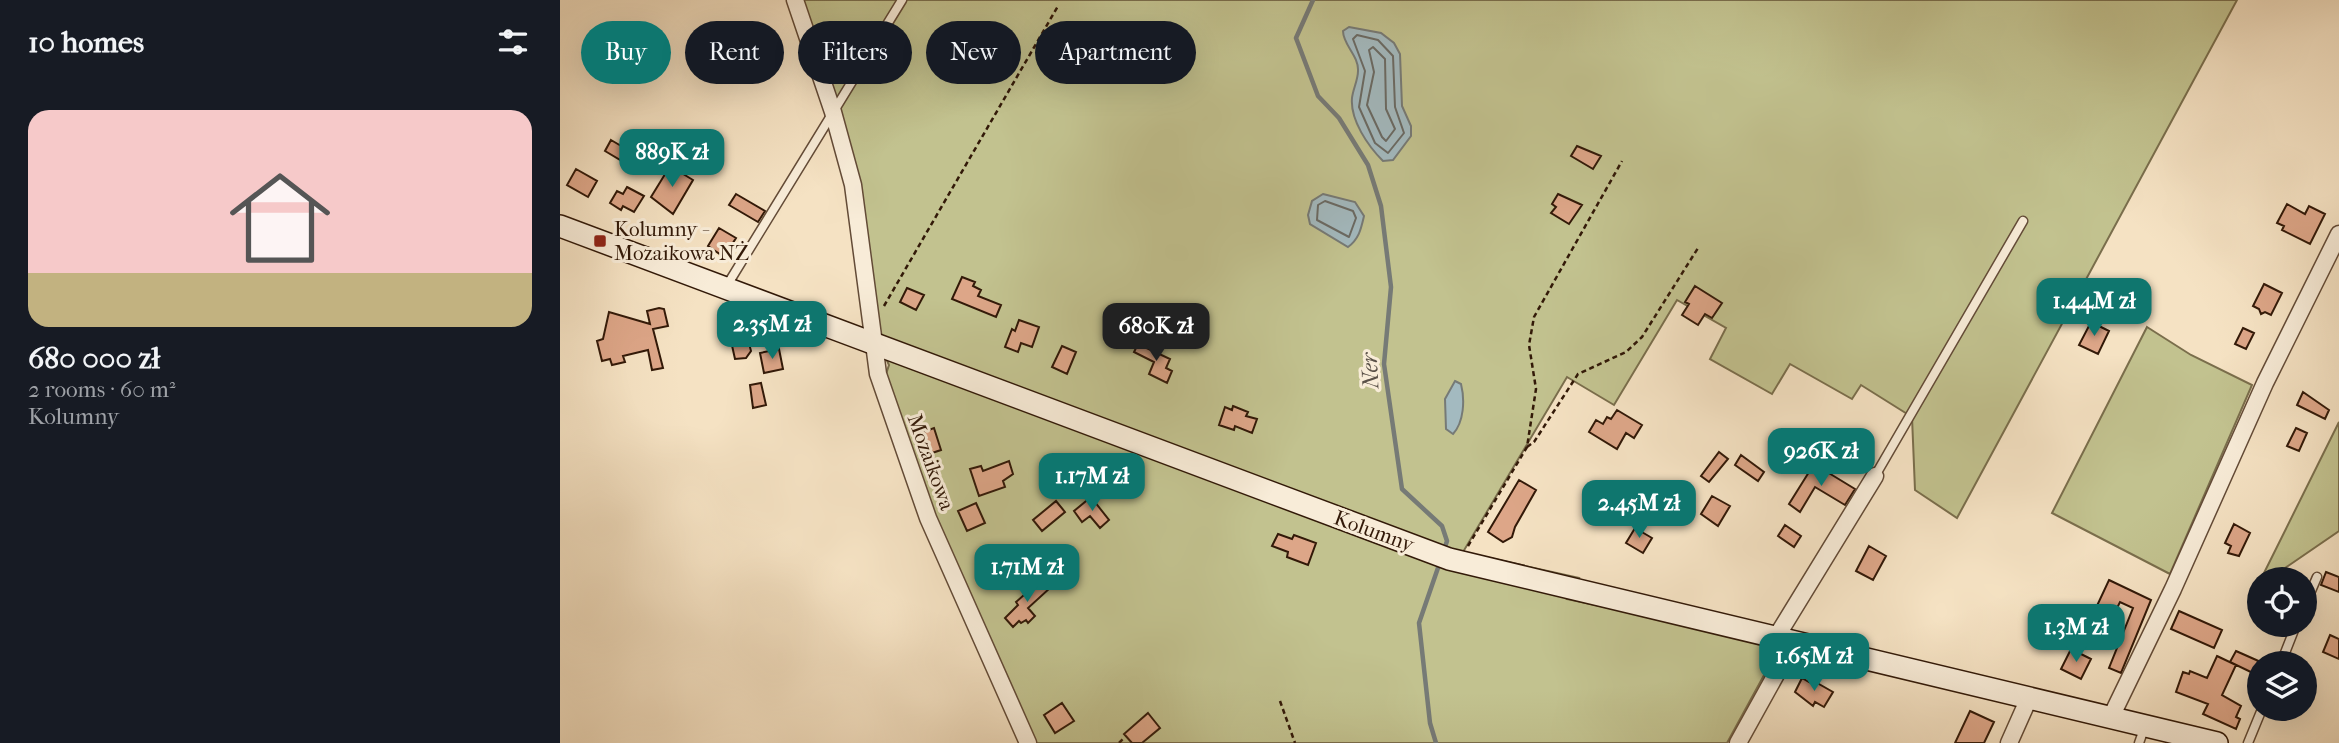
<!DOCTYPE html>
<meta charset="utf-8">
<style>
:root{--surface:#171b24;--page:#242831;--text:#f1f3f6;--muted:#9ea1a6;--line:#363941;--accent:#0f766e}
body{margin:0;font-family:"IM FELL French Canon",serif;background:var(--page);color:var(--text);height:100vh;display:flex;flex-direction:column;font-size:26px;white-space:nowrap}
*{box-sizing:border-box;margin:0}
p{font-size:23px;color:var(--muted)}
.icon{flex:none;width:38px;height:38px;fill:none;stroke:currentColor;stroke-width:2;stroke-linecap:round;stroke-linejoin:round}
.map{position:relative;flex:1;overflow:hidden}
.details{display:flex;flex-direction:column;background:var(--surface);width:560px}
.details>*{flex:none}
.guide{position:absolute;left:21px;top:21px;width:665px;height:63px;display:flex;gap:14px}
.buttons{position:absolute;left:1687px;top:567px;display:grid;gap:14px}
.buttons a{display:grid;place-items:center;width:70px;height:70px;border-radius:50%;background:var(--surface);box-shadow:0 7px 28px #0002;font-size:35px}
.price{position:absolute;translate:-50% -60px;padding:0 16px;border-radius:14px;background:var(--accent);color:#fff;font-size:23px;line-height:46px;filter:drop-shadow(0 2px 4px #0008)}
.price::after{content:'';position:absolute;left:50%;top:42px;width:21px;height:16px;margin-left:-10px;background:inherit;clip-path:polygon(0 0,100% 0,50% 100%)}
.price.on{background:#222;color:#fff}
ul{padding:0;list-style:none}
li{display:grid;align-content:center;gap:14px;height:371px;padding:0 28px}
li+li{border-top:2px solid var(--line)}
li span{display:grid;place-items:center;height:217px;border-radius:21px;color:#555}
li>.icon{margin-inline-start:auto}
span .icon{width:126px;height:126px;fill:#fffc;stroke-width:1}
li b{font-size:30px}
h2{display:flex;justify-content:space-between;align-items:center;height:84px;padding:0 28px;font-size:30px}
.pill{padding:0 24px;border-radius:32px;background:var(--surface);box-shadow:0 7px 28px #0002;font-size:24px;line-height:63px}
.pill.on{background:var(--accent);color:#fff}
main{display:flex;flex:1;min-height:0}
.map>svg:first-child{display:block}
</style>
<main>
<section class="details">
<h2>10 homes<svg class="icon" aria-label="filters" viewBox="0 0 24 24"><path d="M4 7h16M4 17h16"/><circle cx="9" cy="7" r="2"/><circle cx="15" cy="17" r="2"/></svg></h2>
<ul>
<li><span style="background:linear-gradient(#f6c9c9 75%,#c2b280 0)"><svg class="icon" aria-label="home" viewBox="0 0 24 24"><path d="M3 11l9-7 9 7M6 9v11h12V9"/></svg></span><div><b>680 000 zł</b><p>2 rooms · 60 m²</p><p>Kolumny</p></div></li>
</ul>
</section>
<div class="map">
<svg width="1779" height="743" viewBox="0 0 1779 743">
<rect width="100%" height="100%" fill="#f5e2c3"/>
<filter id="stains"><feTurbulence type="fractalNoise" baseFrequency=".00286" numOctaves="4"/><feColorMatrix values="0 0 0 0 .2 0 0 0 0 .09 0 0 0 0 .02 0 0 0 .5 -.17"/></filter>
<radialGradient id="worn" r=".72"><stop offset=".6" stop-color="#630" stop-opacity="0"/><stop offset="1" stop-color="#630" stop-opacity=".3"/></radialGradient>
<path fill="#c2c28f" stroke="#7a6e4c" stroke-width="2" d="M238,0H1677L1397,518L1355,490L1352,417L1301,385L1292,399L1230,364L1212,394L1150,359L1166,328L1117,300L1054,405L1007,377L903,552L1019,578L1007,599L1221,644L1167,743H475L383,537L335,412L326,374L329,365L312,328L299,207Z
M1587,327L1631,355L1692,385L1610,574L1492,513Z
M1779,422V531L1709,579H1701Z"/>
<path fill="#a3bac0" stroke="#767a76" stroke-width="2" d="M789,27L821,33L834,43L840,54L842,106L851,126V136L833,160L823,161C808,146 790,120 792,98C793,89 798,80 798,71C799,56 783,45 783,31Z
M763,194L795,202L804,216C801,229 799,239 788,247L750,224L748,215L752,201Z
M895,381L901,384C905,400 904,422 893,434L886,429L885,399Z"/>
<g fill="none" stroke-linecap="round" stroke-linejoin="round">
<path stroke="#6a6a64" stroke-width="2" d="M797,35L818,40L833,56L835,107L844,133L828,153L815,143L799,107L805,71L793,39Z
M813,47L825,59L826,109L835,129L826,141L822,137L807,105L814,72L809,50Z
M765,201L793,211L796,218L789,237L757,220L758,205Z"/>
<path stroke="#767a76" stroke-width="4.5" d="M753,0L736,38L758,96L779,118L808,165L821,206L831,287L824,364L842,489L882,526L887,541L884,550
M876,743L870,723L859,623L880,562"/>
</g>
<path fill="#dda688" stroke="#321908" stroke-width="2" d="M51,140L68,150L62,161L45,151Z
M1017,146L1041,156L1033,169L1011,156Z
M110,166L133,180L113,214L91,197Z
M16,169L37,181L28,197L7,185Z
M67,187L84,196L74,212L63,206L61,210L50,203L57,191L63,194Z
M176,194L205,211L198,222L169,205Z
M998,194L1022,205L1009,224L991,213L996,207L992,204Z
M1727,204L1745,214L1749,206L1765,214L1750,244L1722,230L1724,226L1717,223Z
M159,228L176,238L164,257L148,246Z
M402,277L415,282L413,286L421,290L418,296L441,305L436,317L392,299Z
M1704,284L1722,293L1711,315L1705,312L1701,314L1699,309L1693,306Z
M1135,286L1162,303L1152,318L1145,314L1138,325L1122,315L1129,304L1125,302Z
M347,288L364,295L356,310L340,302Z
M99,308L104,309L108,326L93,329L103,368L92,370L88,350L63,356L65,362L52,365L50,359L42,361L37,341L43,339L49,312L90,324L87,311Z
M459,320L479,327L472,347L461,343L458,352L445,347L452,329L455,331Z
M1531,322L1549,331L1538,354L1519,345Z
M184,324L191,351L186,358L175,359L169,332Z
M1683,328L1694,333L1686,349L1675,344Z
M578,344L610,359L606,368L612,371L607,383L589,374L594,362L574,352Z
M502,346L516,352L507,374L492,367Z
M219,349L223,369L204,373L200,353Z
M201,383L206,405L193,408L190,385Z
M1743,392L1769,410L1765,419L1737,405Z
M673,406L688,412L686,416L697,419L692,433L675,426L674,430L659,425L665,407L672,410Z
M1057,410L1082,425L1074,438L1066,433L1057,449L1029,432L1036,420L1043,424L1047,417L1051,419Z
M374,428L381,450L363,456L355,435Z
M1736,428L1747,433L1739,451L1727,446Z
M1159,452L1168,459L1149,482L1141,476Z
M1181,455L1204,472L1198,481L1175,465Z
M449,461L453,474L443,481L445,487L419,496L410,469L421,466L423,471Z
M1254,464L1295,489L1285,505L1255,487L1240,512L1229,504Z
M959,480L976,490L955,527L952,537L943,542L928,532Z
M1152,496L1170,506L1158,526L1141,514Z
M531,497L549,520L540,528L530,516L522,522L514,511Z
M496,501L505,512L482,531L473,520Z
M416,503L425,523L407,531L398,511Z
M1674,524L1690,533L1679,556L1668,553L1671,546L1665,543Z
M1225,525L1241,536L1234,547L1218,536Z
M1075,528L1092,538L1083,553L1066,543Z
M718,534L732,539L734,535L756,543L748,565L727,557L728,552L712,546Z
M1309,546L1326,556L1313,580L1296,571Z
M1766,572L1779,577V592L1761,585Z
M482,579L490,588L468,608L475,616L468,623L466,620L461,623L459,621L453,627L445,618L458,605L456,602Z
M1549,580L1591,600L1561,673L1549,668L1573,608L1560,602L1552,618L1535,610Z
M1619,611L1662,630L1654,648L1611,629Z
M1770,635L1779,639V659L1763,652Z
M1511,649L1531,659L1521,679L1501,669Z
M1676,651L1703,663H1699L1697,675L1670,662Z
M1657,656L1676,665L1662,695L1681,706L1676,717L1680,719L1676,729L1643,714L1648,704L1616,692L1623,672L1629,674L1630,671L1647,678Z
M1242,678L1249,682L1250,679L1273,692L1264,707L1255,702L1253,706L1235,692Z
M502,703L514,721L495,733L484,715Z
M1410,711L1434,722L1424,743H1395Z
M588,713L600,728L582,743H572L564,734Z"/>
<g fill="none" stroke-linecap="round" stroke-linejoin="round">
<g stroke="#634b37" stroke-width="11">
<path id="lane" d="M166,287L342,0
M1315,476L1463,221
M1745,605L1757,577
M1721,663L1736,625
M1579,743L1585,726
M1688,743L1702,709"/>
</g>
<g stroke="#634b37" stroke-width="19">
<path id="street" d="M235,0L273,112L293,185L318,374L368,518L468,743
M1218,638L1220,631L1315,476
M1551,717L1613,589L1705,383L1779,234
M1178,743L1234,642
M1449,743L1469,698"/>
</g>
<g stroke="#321908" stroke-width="24">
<path id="secondary" d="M0,226L889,559L1657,743"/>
</g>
<path stroke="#321908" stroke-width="2.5" stroke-dasharray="5 3.5" stroke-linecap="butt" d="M324,306L498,6
M967,447L974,442L1018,374L1066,352L1082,337L1138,248
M908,546L967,447L976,389L969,345L974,317L1062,161
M720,701L735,743
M559,743L564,738"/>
<use href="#lane" stroke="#f8ecd8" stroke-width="8"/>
<use href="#street" stroke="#f8ecd8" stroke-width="16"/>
<use href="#secondary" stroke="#f8ecd8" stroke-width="21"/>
</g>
<rect fill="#8f2418" stroke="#f8ecd8" stroke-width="2.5" x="33" y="234" width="14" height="14" rx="3.5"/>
<g text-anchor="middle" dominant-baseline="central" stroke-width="6" stroke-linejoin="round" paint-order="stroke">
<g font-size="21" fill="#321908" stroke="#f8ecd8" text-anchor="start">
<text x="54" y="229">Kolumny -<tspan x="54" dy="24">Mozaikowa NŻ</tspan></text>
</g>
<g font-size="21" fill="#321908" stroke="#f8ecd8">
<text transform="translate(371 462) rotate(70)">Mozaikowa</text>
<text transform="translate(814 531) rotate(20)">Kolumny</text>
</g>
<g font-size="23" font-style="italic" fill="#5a5148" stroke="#f8ecd8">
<text transform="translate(810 371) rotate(-93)">Ner</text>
</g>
</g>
<rect width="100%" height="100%" filter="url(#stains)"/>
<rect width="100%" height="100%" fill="url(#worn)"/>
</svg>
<div class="buttons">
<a><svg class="icon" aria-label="locate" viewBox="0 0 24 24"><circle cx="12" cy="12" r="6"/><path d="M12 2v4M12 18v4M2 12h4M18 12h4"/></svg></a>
<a><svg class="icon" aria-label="layers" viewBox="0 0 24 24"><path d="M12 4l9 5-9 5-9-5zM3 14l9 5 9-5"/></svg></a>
</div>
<b class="price" style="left:112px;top:189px">889K zł</b>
<b class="price" style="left:1534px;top:338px">1.44M zł</b>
<b class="price" style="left:212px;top:361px">2.35M zł</b>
<b class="price on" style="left:596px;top:363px">680K zł</b>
<b class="price" style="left:1261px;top:488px">926K zł</b>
<b class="price" style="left:532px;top:513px">1.17M zł</b>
<b class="price" style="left:1079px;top:540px">2.45M zł</b>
<b class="price" style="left:467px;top:604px">1.71M zł</b>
<b class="price" style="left:1516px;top:664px">1.3M zł</b>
<b class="price" style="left:1254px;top:693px">1.65M zł</b>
<div class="guide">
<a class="pill on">Buy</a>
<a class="pill">Rent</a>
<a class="pill">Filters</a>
<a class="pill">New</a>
<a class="pill">Apartment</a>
</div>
</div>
</main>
